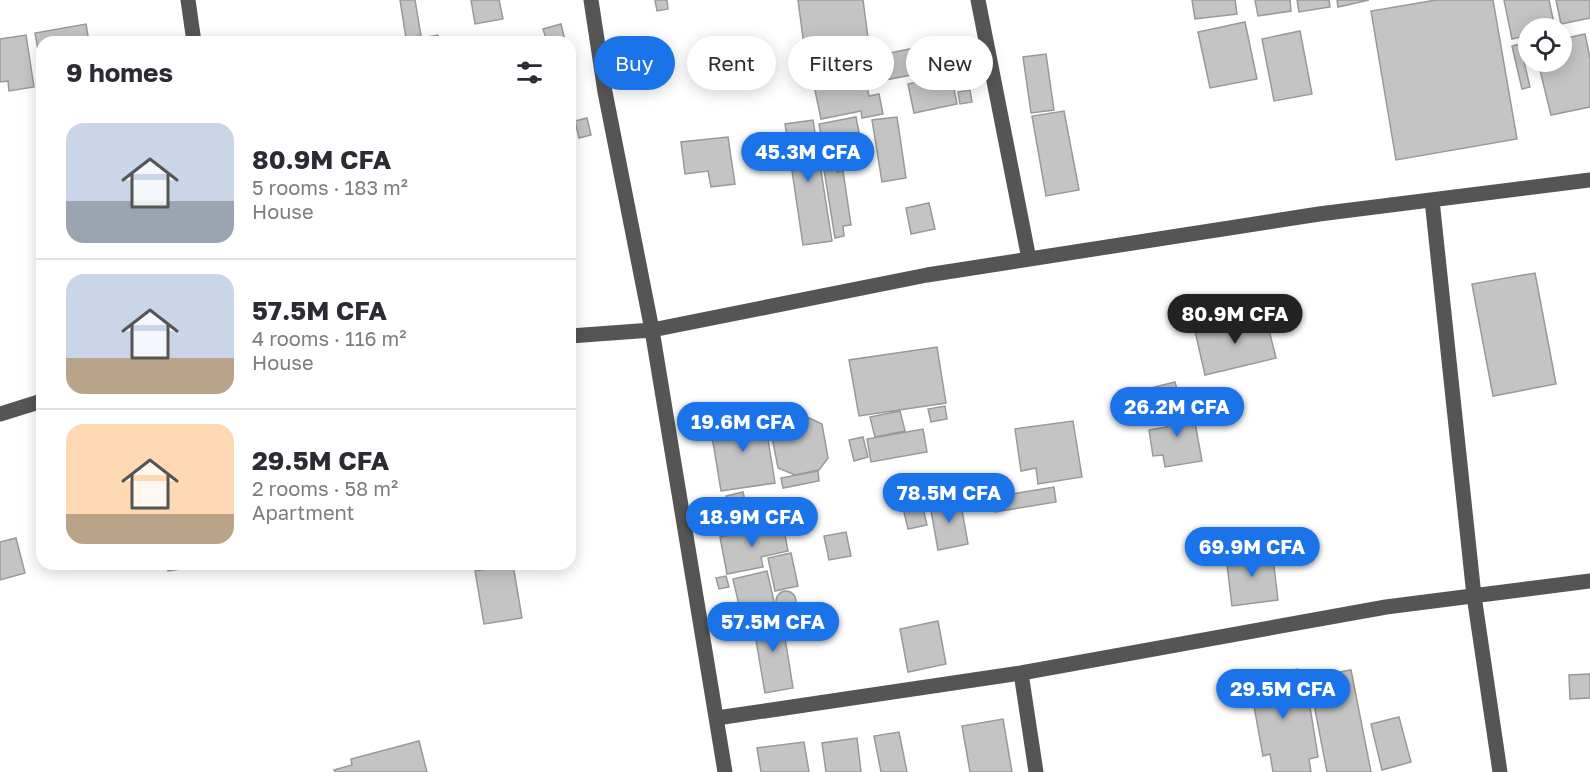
<!DOCTYPE html>
<meta charset="utf-8">
<style>
:root{--surface:#fff;--page:#f2f2f3;--text:#2b2b33;--muted:#7c7c81;--line:#e1e1e2;--accent:#1a73e8}
body{margin:0;font-family:"Golos Text",sans-serif;background:var(--page);color:var(--text);height:100vh;display:flex;flex-direction:column;font-size:22px;white-space:nowrap}
*{box-sizing:border-box;margin:0}
p{font-size:20px;color:var(--muted)}
.icon{flex:none;width:33px;height:33px;fill:none;stroke:currentColor;stroke-width:2;stroke-linecap:round;stroke-linejoin:round}
.map{position:relative;flex:1;overflow:hidden}
.details{position:absolute;left:36px;top:36px;width:540px;height:534px;display:flex;flex-direction:column;background:var(--surface);border-radius:18px;box-shadow:0 3px 15px #0003}
.details>*{flex:none}
.top-card{position:absolute;left:594px;top:36px;width:570px;height:54px;display:flex;gap:12px}
.buttons{position:absolute;left:1518px;top:18px;display:grid;gap:12px}
.buttons a{display:grid;place-items:center;width:54px;height:54px;border-radius:50%;background:var(--surface);box-shadow:0 3px 15px #0003;font-size:30px}
.price{position:absolute;translate:-50% -51px;padding:0 14px;border-radius:21px;background:var(--accent);color:#fff;font-size:20px;line-height:39px;filter:drop-shadow(0 2px 3px #0008)}
.price::after{content:'';position:absolute;left:50%;top:36px;width:18px;height:14px;margin-left:-9px;background:inherit;clip-path:polygon(0 0,100% 0,50% 100%)}
.price.selected{background:#222;color:#fff}
ul{padding:0;list-style:none}
li{display:flex;align-items:center;gap:18px;height:150px;padding:0 30px}
li+li{border-top:2px solid var(--line)}
li span{display:grid;place-items:center;flex:none;width:168px;height:120px;border-radius:18px;color:#555}
li>.icon{margin-inline-start:auto}
span .icon{width:72px;height:72px;fill:#fffc;stroke-width:1}
li b{font-size:26px}
h2{display:flex;justify-content:space-between;align-items:center;height:72px;padding:0 30px;font-size:26px}
.chip{padding:0 21px;border-radius:27px;background:var(--surface);box-shadow:0 3px 15px #0003;font-size:21px;line-height:54px}
.chip.selected{background:var(--accent);color:#fff}
.map>svg:first-child{display:block}
</style>
<div class="map">
<svg width="1590" height="772" viewBox="0 0 1590 772">
<rect width="100%" height="100%" fill="#fff"/>
<path fill="#c4c4c4" stroke="#999" stroke-width="1.5" d="M400,0H415L421,36L406,38Z
M471,0H499L503,19L475,24Z
M655,0H667L668,9L657,11Z
M798,0H863L871,60L807,68Z
M1192,0H1235L1237,14L1195,19Z
M1255,0H1290L1291,11L1258,16Z
M1297,0H1329L1330,7L1299,12Z
M1337,0H1369L1338,7Z
M1436,0H1493L1517,139L1396,160L1371,11Z
M1504,0H1549L1555,28H1528V35L1512,39Z
M1556,0H1590V18L1561,24Z
M1245,22L1257,79L1210,88L1198,32Z
M86,24L89,42H42V72L35,33Z
M561,24L565,40L547,42L543,29Z
M1300,31L1312,94L1274,101L1262,39Z
M1585,34L1590,58V107L1551,115L1538,62H1562V39Z
M26,35L34,87L9,91L8,81L0,82V39Z
M438,35L439,42H410L409,40Z
M958,39L963,65L885,80L880,55Z
M1520,44L1530,87L1522,89L1512,46Z
M1046,54L1054,110L1031,113L1023,57Z
M862,61L869,96L879,94L883,114L862,118L861,111L821,119L811,71Z
M951,74L957,104L914,113L908,84Z
M970,90L972,102L960,104L958,92Z
M1064,111L1079,190L1046,196L1032,116Z
M856,117L864,159L827,166L819,124Z
M897,117L906,178L882,182L872,120Z
M587,118L591,135L579,138L575,121Z
M813,120L832,241L803,245L785,124Z
M728,137L735,184L711,187L708,171L685,174L681,142Z
M837,168V172L843,171L851,225L843,226L844,236L835,238L824,170Z
M929,203L935,229L911,234L906,208Z
M1535,273L1556,384L1493,396L1472,284Z
M1265,314L1276,358L1205,375L1195,331Z
M937,347L946,403L859,416L849,360Z
M1175,382L1178,393L1146,401L1143,390Z
M945,406L947,419L931,422L928,409Z
M1192,406L1202,461L1165,467L1163,455L1153,456L1149,430L1167,427L1164,411Z
M900,411L905,431L875,437L870,417Z
M764,415L775,483L721,491L710,424Z
M807,417L822,424L828,458L819,470L795,475L778,468L772,437L782,422Z
M1073,421L1082,477L1038,484L1036,468L1021,471L1015,429Z
M923,429L927,452L871,462L867,439Z
M863,437L868,457L854,461L849,440Z
M818,471L819,481L783,488L781,478Z
M982,478L985,498L965,502L962,481Z
M1054,487L1056,502L995,512L993,497Z
M743,492L747,509L730,513L726,496Z
M960,499L968,544L938,550L930,505Z
M922,504L927,525L908,529L903,508Z
M783,524L788,551L761,557L763,567L727,574L720,537Z
M846,532L851,556L829,560L824,536Z
M16,538L25,573L0,580V542Z
M1272,550L1278,600L1232,606L1226,556Z
M791,553L798,586L775,591L768,558Z
M167,564H214L168,571Z
M513,565L522,618L484,624L475,571Z
M767,571L776,610L742,618L733,579Z
M726,576L729,587L719,589L716,578Z
M776 601a10 10 0 1 1 20 0a10 10 0 1 1-20 0Z
M781,613L793,688L765,693L752,617Z
M938,621L946,664L908,672L900,629Z
M1298,669L1304,702L1309,701L1318,757L1309,759L1311,772H1273L1270,754L1263,756L1254,706L1248,707L1244,678Z
M1351,670L1371,772H1327L1309,678Z
M1590,674V698L1570,699L1569,675Z
M1399,717L1411,762L1382,770L1371,724Z
M1003,719L1012,772H970L962,726Z
M899,732L907,772H881L874,736Z
M857,738L861,772H826L822,743Z
M419,741L427,772H335L334,770L352,765L351,759Z
M804,742L809,772H761L757,748Z"/>
<g fill="none" stroke-linecap="round" stroke-linejoin="round">
<path stroke="#555" stroke-width="15" d="M188,0L194,42
M591,0L605,92L652,330L725,772
M978,0L1029,259
M1432,200L1474,596L1500,772
M570,336L652,330L927,275L1319,214L1590,180
M0,414L42,401
M1021,673L1036,772
M717,718L1021,673L1386,607L1590,581"/>
</g>
</svg>
<div class="buttons">
<a><svg class="icon" aria-label="locate" viewBox="0 0 24 24"><circle cx="12" cy="12" r="6"/><path d="M12 2v4M12 18v4M2 12h4M18 12h4"/></svg></a>
</div>
<b class="price" style="left:808px;top:183px">45.3M CFA</b>
<b class="price selected" style="left:1235px;top:345px">80.9M CFA</b>
<b class="price" style="left:1177px;top:438px">26.2M CFA</b>
<b class="price" style="left:743px;top:453px">19.6M CFA</b>
<b class="price" style="left:949px;top:524px">78.5M CFA</b>
<b class="price" style="left:752px;top:548px">18.9M CFA</b>
<b class="price" style="left:1252px;top:578px">69.9M CFA</b>
<b class="price" style="left:773px;top:653px">57.5M CFA</b>
<b class="price" style="left:1283px;top:720px">29.5M CFA</b>
<div class="top-card">
<a class="chip selected">Buy</a>
<a class="chip">Rent</a>
<a class="chip">Filters</a>
<a class="chip">New</a>
</div>
<section class="details">
<h2>9 homes<svg class="icon" aria-label="filters" viewBox="0 0 24 24"><path d="M4 7h16M4 17h16"/><circle cx="9" cy="7" r="2"/><circle cx="15" cy="17" r="2"/></svg></h2>
<ul>
<li><span style="background:linear-gradient(#c9d6e8 65%,#9aa5b1 0)"><svg class="icon" aria-label="home" viewBox="0 0 24 24"><path d="M3 11l9-7 9 7M6 9v11h12V9"/></svg></span><div><b>80.9M CFA</b><p>5 rooms · 183 m²</p><p>House</p></div></li>
<li><span style="background:linear-gradient(#c9d6e8 70%,#b9a48a 0)"><svg class="icon" aria-label="home" viewBox="0 0 24 24"><path d="M3 11l9-7 9 7M6 9v11h12V9"/></svg></span><div><b>57.5M CFA</b><p>4 rooms · 116 m²</p><p>House</p></div></li>
<li><span style="background:linear-gradient(#ffd9b3 75%,#b9a48a 0)"><svg class="icon" aria-label="home" viewBox="0 0 24 24"><path d="M3 11l9-7 9 7M6 9v11h12V9"/></svg></span><div><b>29.5M CFA</b><p>2 rooms · 58 m²</p><p>Apartment</p></div></li>
</ul>
</section>
</div>
